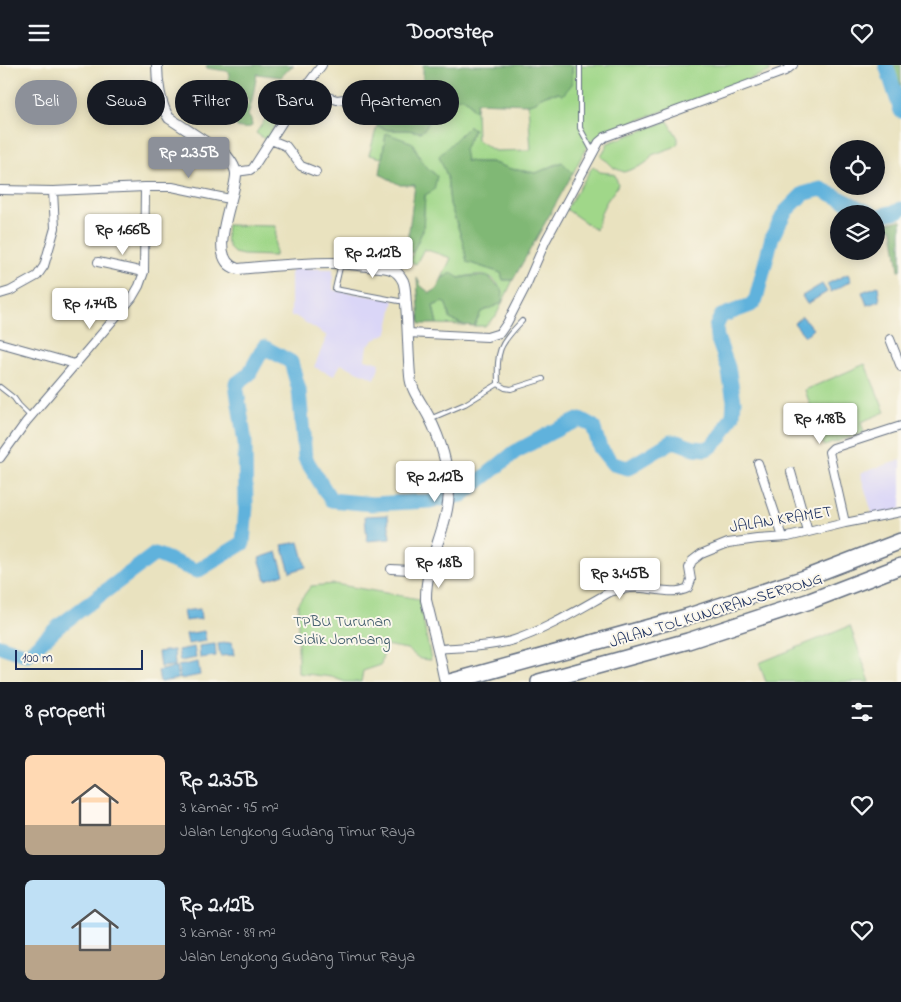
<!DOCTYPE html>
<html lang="id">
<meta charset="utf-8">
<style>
:root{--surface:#171b24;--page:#242831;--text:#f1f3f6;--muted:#9ea1a6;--accent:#8c9099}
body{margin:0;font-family:"Indie Flower",sans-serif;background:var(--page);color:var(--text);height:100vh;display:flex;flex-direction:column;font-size:19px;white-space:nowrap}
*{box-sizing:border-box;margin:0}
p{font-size:16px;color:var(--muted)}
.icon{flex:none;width:28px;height:28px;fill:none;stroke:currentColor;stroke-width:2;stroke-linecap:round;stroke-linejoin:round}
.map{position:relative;height:617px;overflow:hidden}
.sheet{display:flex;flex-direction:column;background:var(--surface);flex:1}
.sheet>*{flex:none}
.banner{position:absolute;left:15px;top:15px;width:500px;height:45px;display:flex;gap:10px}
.buttons{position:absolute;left:830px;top:75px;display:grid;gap:10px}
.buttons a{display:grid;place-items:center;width:55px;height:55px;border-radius:50%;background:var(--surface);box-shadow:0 2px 12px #0003;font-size:25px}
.scale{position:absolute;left:15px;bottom:12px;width:128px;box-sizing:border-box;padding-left:5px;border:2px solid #1b2f5e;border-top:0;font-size:14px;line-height:18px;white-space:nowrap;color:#1b2f5e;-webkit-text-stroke:4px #fbf7ec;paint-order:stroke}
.price{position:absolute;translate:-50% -42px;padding:0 11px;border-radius:5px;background:#fff;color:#222;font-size:16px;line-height:32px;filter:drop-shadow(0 1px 2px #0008)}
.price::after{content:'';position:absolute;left:50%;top:30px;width:15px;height:11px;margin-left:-8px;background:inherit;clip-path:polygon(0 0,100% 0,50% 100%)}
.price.on{background:var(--accent);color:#fff}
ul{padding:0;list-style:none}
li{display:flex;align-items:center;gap:15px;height:125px;padding:0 25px}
li span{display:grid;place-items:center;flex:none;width:140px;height:100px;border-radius:8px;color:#555}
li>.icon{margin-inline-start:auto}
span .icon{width:60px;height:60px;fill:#fffc;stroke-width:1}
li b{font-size:21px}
h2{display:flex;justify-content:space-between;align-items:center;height:60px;padding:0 25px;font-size:21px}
.chip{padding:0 18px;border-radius:22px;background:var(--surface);box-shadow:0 2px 12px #0003;font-size:18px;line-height:45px}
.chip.on{background:var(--accent);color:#fff}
header{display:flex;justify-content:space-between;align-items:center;height:65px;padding:0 25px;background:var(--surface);font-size:22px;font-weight:800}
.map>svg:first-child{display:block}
</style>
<header><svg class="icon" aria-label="menu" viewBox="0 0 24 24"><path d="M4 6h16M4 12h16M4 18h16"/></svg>Doorstep<svg class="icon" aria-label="heart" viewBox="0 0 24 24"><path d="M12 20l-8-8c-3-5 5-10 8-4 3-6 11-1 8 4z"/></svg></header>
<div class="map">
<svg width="901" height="617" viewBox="0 0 901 617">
<rect width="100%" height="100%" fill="#fbf7ec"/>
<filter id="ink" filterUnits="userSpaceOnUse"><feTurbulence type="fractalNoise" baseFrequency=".02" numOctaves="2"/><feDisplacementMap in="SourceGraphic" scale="10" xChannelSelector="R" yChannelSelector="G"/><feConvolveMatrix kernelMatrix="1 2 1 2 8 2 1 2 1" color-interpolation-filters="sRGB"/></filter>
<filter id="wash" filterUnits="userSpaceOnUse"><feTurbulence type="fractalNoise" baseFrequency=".0096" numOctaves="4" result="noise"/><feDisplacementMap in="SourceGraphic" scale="20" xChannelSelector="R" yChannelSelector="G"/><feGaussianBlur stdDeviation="1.12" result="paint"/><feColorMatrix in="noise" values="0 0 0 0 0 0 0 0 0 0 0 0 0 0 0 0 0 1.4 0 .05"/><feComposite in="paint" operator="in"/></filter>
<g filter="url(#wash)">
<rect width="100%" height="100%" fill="#e9e2bf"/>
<path fill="#dad6f7" d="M291,203L333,204V225L394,235L387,268L374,275L367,281L365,294L380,298L375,314L341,299L334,311L314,302L327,271L295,251H291Z
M901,395V444L873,451L860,408Z"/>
<path fill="#a0d789" stroke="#5e8374" d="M572,0H764L771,6L601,69L586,83L573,108L562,97L536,108L511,104L491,97H477L465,96L464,84L474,64L469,61L440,91L447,111L450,139L463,177L467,197L501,208L503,215H513L496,251L485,261H474L481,247L503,226C499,221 494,213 488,211C482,208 466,211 459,213L452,208L442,213L451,193L424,184L416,199L410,197L413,187L423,165L425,130L437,111L423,99L413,78L386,69L382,93L369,90L377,61L388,65H407L420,67L425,63L432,52L447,44L455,34L462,32L470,38L472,43L474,45L476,44L477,75L495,86L531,85L528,39L536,37L539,33L548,29L558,28L572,19Z
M269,49L279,55L266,75L256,68Z
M668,56L678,73V78L674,82L652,90L647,97L641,101L624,107L614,103L607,96L601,92L608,78Z
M593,101L600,107L609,108L615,110L618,119C616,125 612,128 609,133C602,142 599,154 596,165L566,144Z
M227,160L276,161L275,191L243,190L234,188L230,184L226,173Z
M443,237L446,239L450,254L464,260L437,259L433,241Z
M865,299L885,347L861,357L864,368L824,381L805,325Z
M335,519L419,534L431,595L420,594L407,584L385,580L381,600L363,606L361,617H345L332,612L298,608V538L311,521Z
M850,561L870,617H766L759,598Z"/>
<path fill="#80b875" stroke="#4e746a" d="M207,0H294C288,3 286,8 281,12L257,9L252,36L248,51L251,54L252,61C246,64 244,64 237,62L234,55L221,59L218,57L208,56L210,50L220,49L227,43L233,47L249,39L243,24L228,30C226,25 229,15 229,9L227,6L206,3Z
M423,0H572V19L563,30L558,28L548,29L539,33L536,37L528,39L477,37L476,44L474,45L472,43L470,38L462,32L455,34L447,44L432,52L425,64L420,67L407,65H388L377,61L381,36L385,34L389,45L400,49L408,48C414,41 416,32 423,25Z
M890,0H901V34Z
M469,61L474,64L464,84L466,96L477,97H491L511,104L536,108L562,97L573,108L513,215H503L501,208L467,197L463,177L450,139L447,111L439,91Z
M386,68L413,78L423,99L437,111L434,125L425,130L423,165L413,187L406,188L415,120H400L380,109Z
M901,155V205H899L893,165L884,159Z
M452,208L459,213L470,211H488L503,226L502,238L481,247L474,261L464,260L450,254L446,239L442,237L433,241L437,259H420L417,213L421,221L430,228L437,224L442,213Z"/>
<path fill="#61b2dc" stroke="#3e709d" d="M848,209L851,216L831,227L827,219Z
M822,219L827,227L807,239L802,231Z
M878,221L880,236L867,240L862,227Z
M802,251L813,264L805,271L794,258Z
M388,450L390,474L367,476L365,451Z
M299,477L306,502L290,507L282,480Z
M277,487L284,509L266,515L259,493Z
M200,544L201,554L185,556L183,546Z
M204,566L206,576L188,579L186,569Z
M232,577L234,590L220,591L218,579Z
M215,579L216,591L200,593L199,581Z
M194,582L196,593L180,596L178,585Z
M174,585L175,601L160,602L158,587Z
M198,597L200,610L180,614L178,601Z
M176,602L178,614L160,617L158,606Z"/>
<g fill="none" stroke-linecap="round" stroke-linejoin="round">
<path stroke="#61b2dc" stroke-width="15" d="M886,0L901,46
M876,151H878L898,146L901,144
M0,581L27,590L59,561L155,489L197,506L243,478L246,442L245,378L236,319L249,309L264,282L291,297L299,325L305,393L331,435L372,439L429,436L462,430L515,387L552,367L580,354L593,361L600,383L613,399L628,403L671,377H677L693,383L706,384L712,381L721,372L733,350L734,336L728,302L717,272L716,262L721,251L751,240L756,234L772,172L785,147L803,129L821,124L872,149"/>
</g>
</g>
<g filter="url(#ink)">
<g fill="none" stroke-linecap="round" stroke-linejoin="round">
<g stroke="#636e80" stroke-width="6">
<path id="service" d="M580,0V63L593,87
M341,198L335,224L399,236H405
M498,319L505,323L511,324L543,314
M0,322L14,333L19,340L30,351
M432,353L465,339L498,319C497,285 498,281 522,256"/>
</g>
<g stroke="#636e80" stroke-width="10">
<path id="minor" d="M301,28L324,31L337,35L352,33L381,25
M271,75L286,81L301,101L316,107
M236,107L250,105L253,103L301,28L322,0
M0,125L53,126L145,122H172L230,134
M98,197L144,207
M0,229L10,226L37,211L44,201L55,163L53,126
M408,268L487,272L500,268L507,258L526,221L546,175L599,77L605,72L785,6L793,0
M890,274L901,302
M0,278L75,299
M0,393L26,357L132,233L139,221L144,207L145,122
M758,398L783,472
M791,407L808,467
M845,458L829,387L833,383L901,361
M391,504L429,506
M438,584C464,582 490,582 514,575C546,565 581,543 610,527C620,524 631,522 642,523C657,524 674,530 688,523L691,515L689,503L692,496L701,489L728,478L757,474L788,472L845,458L901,447"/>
</g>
<g stroke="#636e80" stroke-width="12">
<path id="tertiary" d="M157,0C157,16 160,40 169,53L227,91C231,96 235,101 236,108C237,131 203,195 238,204C270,201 301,198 333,198C344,198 356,200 367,201C375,202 385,201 393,205C397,207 401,212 403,216C406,223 405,232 406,239C408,263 408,287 410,311C411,326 422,338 429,352C440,374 448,399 449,424C449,463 425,496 426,535L438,584L445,617"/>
</g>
<g stroke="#636e80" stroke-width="18">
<path id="motorway" d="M450,617L686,552L805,513L901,476
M539,617L688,576L810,536L901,501"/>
</g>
<use href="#service" stroke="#fff" stroke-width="4"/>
<use href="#minor" stroke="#fff" stroke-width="8"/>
<use href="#tertiary" stroke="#fff" stroke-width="10"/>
<use href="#motorway" stroke="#fff" stroke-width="15"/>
</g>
</g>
<g text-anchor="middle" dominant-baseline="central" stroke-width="4" stroke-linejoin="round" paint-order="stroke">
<g font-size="16" fill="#1b2f5e" stroke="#fbf7ec">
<text transform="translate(781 455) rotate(-9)">JALAN KRAMET</text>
<text transform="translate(716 546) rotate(-17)">JALAN TOL KUNCIRAN–SERPONG</text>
</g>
<g font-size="16" fill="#3c5969" stroke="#fbf7ec">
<text x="342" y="557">TPBU Turunan<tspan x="342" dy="18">Sidik Jombang</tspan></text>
</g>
</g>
</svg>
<div class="buttons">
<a><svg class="icon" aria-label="locate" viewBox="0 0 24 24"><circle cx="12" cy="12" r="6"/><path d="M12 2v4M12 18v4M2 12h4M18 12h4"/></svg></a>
<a><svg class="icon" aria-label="layers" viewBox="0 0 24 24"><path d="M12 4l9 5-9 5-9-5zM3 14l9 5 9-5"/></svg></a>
</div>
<div class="scale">100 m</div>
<b class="price on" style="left:189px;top:114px">Rp 2.35B</b>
<b class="price" style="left:123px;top:191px">Rp 1.66B</b>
<b class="price" style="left:373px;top:214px">Rp 2.12B</b>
<b class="price" style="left:90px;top:265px">Rp 1.74B</b>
<b class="price" style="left:820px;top:380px">Rp 1.98B</b>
<b class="price" style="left:435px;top:438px">Rp 2.12B</b>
<b class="price" style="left:439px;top:524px">Rp 1.8B</b>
<b class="price" style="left:620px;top:535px">Rp 3.45B</b>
<div class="banner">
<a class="chip on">Beli</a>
<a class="chip">Sewa</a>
<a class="chip">Filter</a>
<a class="chip">Baru</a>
<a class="chip">Apartemen</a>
</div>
</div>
<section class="sheet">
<h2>8 properti<svg class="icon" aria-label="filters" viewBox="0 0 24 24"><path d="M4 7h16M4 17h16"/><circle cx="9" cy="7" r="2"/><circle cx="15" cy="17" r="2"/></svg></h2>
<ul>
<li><span style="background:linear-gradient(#ffd9b3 70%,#b9a48a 0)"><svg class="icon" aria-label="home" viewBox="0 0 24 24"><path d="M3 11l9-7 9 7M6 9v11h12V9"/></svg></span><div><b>Rp 2.35B</b><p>3 kamar · 95 m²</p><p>Jalan Lengkong Gudang Timur Raya</p></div><svg class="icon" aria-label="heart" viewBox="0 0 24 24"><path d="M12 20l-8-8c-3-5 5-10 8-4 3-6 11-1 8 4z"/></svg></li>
<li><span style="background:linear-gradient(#bfe0f5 65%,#b9a48a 0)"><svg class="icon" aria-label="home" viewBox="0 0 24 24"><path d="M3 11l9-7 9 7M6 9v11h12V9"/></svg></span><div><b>Rp 2.12B</b><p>3 kamar · 89 m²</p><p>Jalan Lengkong Gudang Timur Raya</p></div><svg class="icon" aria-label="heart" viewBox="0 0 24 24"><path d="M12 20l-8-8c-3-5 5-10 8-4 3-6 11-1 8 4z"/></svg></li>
</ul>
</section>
